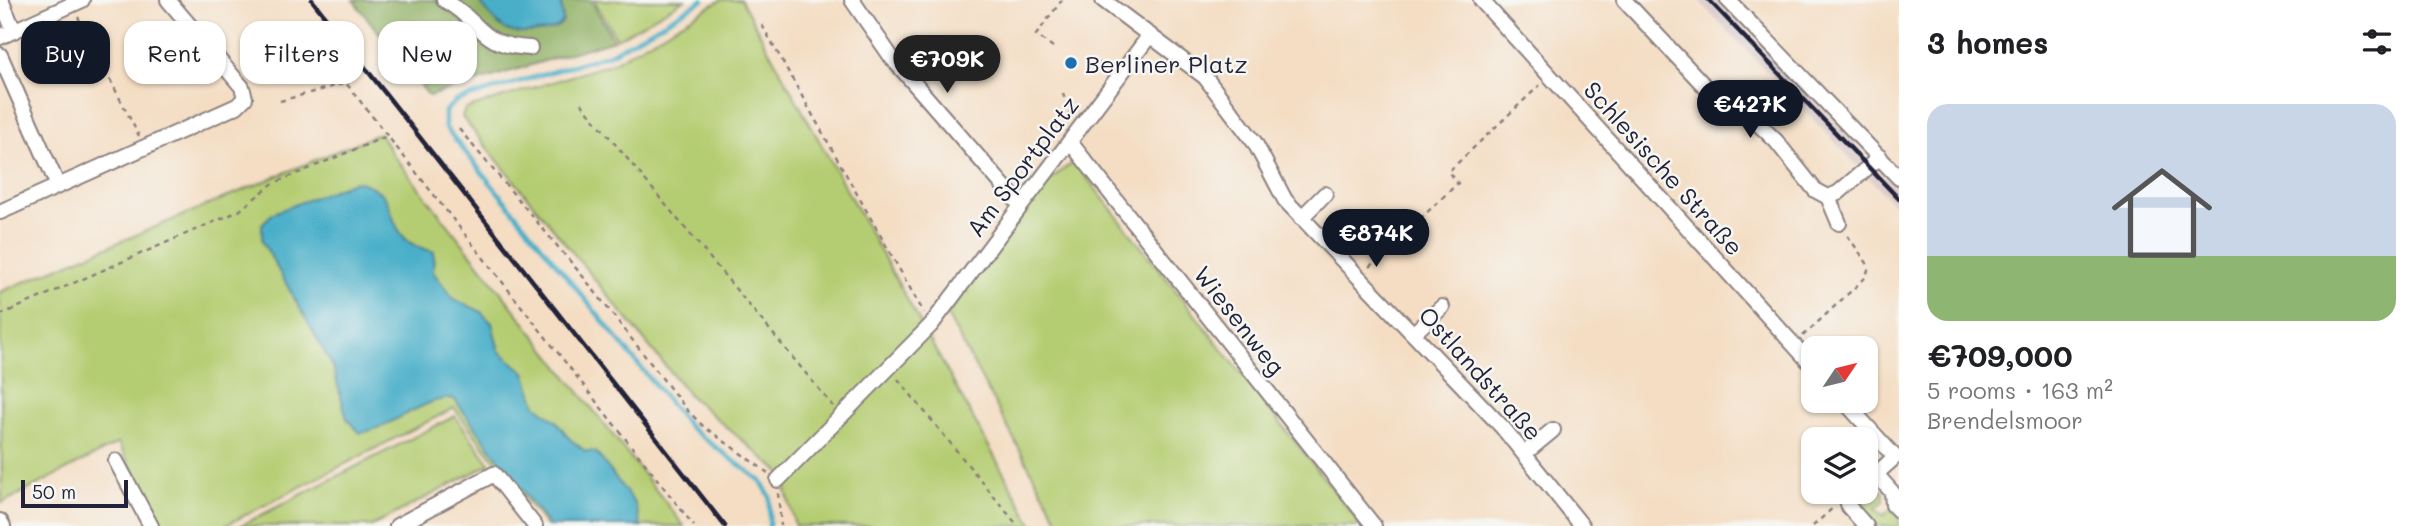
<!DOCTYPE html>
<meta charset="utf-8">
<style>
:root{--surface:#fff;--page:#f2f2f2;--text:#202124;--muted:#757577;--line:#e0e0e0;--accent:#111827}
body{margin:0;font-family:Mali,sans-serif;background:var(--page);color:var(--text);height:100vh;display:flex;flex-direction:column;font-size:26px;white-space:nowrap}
*{box-sizing:border-box;margin:0}
p{font-size:23px;color:var(--muted)}
.icon{flex:none;width:38px;height:38px;fill:none;stroke:currentColor;stroke-width:2;stroke-linecap:round;stroke-linejoin:round}
.map{position:relative;flex:1;overflow:hidden}
.panel{display:flex;flex-direction:column;background:var(--surface);width:525px}
.panel>*{flex:none}
.top-card{position:absolute;left:21px;top:21px;width:665px;height:63px;display:flex;gap:14px}
.needle{width:46px;rotate:55deg}
.fabs{position:absolute;left:1801px;top:336px;display:grid;gap:14px}
.fabs a{display:grid;place-items:center;width:77px;height:77px;border-radius:14px;background:var(--surface);box-shadow:0 2px 5px #0004;font-size:35px}
.scale{position:absolute;left:21px;bottom:18px;width:107px;box-sizing:border-box;padding-left:7px;border:4px solid #22223b;border-top:0;font-size:19px;line-height:24px;white-space:nowrap;color:#22223b;-webkit-text-stroke:5px #f6f6f2;paint-order:stroke}
.price{position:absolute;translate:-50% -60px;padding:0 16px;border-radius:24px;background:var(--accent);color:#fff;font-size:23px;line-height:46px;filter:drop-shadow(0 2px 4px #0008)}
.price::after{content:'';position:absolute;left:50%;top:42px;width:21px;height:16px;margin-left:-10px;background:inherit;clip-path:polygon(0 0,100% 0,50% 100%)}
.price.on{background:#222;color:#fff}
ul{padding:0;list-style:none}
li{display:grid;align-content:center;gap:14px;height:371px;padding:0 28px}
li+li{border-top:2px solid var(--line)}
li span{display:grid;place-items:center;height:217px;border-radius:21px;color:#555}
li>.icon{margin-inline-start:auto}
span .icon{width:126px;height:126px;fill:#fffc;stroke-width:1}
li b{font-size:30px}
h2{display:flex;justify-content:space-between;align-items:center;height:84px;padding:0 28px;font-size:30px}
.pill{padding:0 24px;border-radius:21px;background:var(--surface);box-shadow:0 2px 5px #0004;font-size:24px;line-height:63px}
.pill.on{background:var(--accent);color:#fff}
main{display:flex;flex:1;min-height:0}
.map>svg:first-child{display:block}
</style>
<main>
<div class="map">
<svg width="1899" height="526" viewBox="0 0 1899 526">
<rect width="100%" height="100%" fill="#f6f6f2"/>
<filter id="ink" filterUnits="userSpaceOnUse"><feTurbulence type="fractalNoise" baseFrequency=".0143" numOctaves="2"/><feDisplacementMap in="SourceGraphic" scale="14" xChannelSelector="R" yChannelSelector="G"/><feConvolveMatrix kernelMatrix="1 2 1 2 8 2 1 2 1" color-interpolation-filters="sRGB"/></filter>
<filter id="wash" filterUnits="userSpaceOnUse"><feTurbulence type="fractalNoise" baseFrequency=".00686" numOctaves="4" result="noise"/><feDisplacementMap in="SourceGraphic" scale="28" xChannelSelector="R" yChannelSelector="G"/><feGaussianBlur stdDeviation="1.57" result="paint"/><feColorMatrix in="noise" values="0 0 0 0 0 0 0 0 0 0 0 0 0 0 0 0 0 1.4 0 .05"/><feComposite in="paint" operator="in"/></filter>
<g filter="url(#wash)">
<rect width="100%" height="100%" fill="#f4ddc3"/>
<path fill="#d2bfc0" d="M1698,0H1717L1864,152V163L1859,167Z
M1878,171L1899,189V210L1868,177Z"/>
<path fill="#b5cd72" stroke="#6c7856" stroke-width="2" d="M594,0H684L617,39Z
M721,0H741L1033,526H795L782,474L690,396L462,117L465,109L610,64Z
M380,133L391,152L684,526H546L454,408L224,526H175L173,523L163,526L118,443L2,503L0,292Z
M1075,163L1362,526H1061L947,315C972,283 1042,173 1075,163Z
M455,416L490,464L372,526H240Z
M1867,486H1877L1884,493V501L1876,508L1883,516L1891,509L1899,518V526H1873L1853,504L1860,492H1866Z"/>
<path fill="#90b064" stroke="#596950" stroke-width="2" d="M353,0H478L501,27L563,22L561,0H591L614,40L429,96Z"/>
<path fill="#4aafc9" stroke="#366882" stroke-width="2" d="M478,0H561L563,22C555,30 549,31 538,32C502,37 499,25 478,0Z
M356,181C402,193 382,218 408,241C414,247 425,249 434,252L433,272L454,299L480,311L492,323L499,351L525,372L536,405L557,422L570,439L585,451L596,452L635,504L641,526H549L454,399C425,396 392,428 360,433L347,419L333,367L262,241V224L273,213Z"/>
<g fill="none" stroke-linecap="round" stroke-linejoin="round">
<path stroke="#4aafc9" stroke-width="4.5" d="M703,0L610,54L456,101L445,111V127L690,428L761,481L770,497L769,526"/>
</g>
</g>
<g filter="url(#ink)">
<g fill="none" stroke-linecap="round" stroke-linejoin="round">
<g stroke="#8b807f" stroke-width="18">
<path id="minor" d="M1,0L14,31
M444,0C483,22 478,46 530,48
M852,0L892,58L1021,206
M1103,0L1205,77L1255,143L1285,200L1503,428L1582,526
M1481,0L1813,366
M1624,0L1712,94L1741,107L1776,141L1815,190L1828,197L1838,193L1880,157
M1728,0L1899,178
M0,37L82,0
M0,55L58,186
M1070,142L1374,526
M1828,197L1839,223
M0,212L237,106L245,98L242,87L168,0
M1301,218L1325,194
M1414,333L1442,307
M1844,401L1895,457L1876,474L1892,492L1893,505L1899,511
M1524,454L1553,430
M116,461L151,526
M778,480L931,325L1150,35
M1854,492L1847,500L1849,507L1866,526
M0,521L3,526
M397,526L494,474L535,526"/>
</g>
<path stroke="#8b807f" stroke-width="2.5" stroke-dasharray="5 5" stroke-linecap="butt" d="M78,17L139,136
M762,25L924,313
M1053,47L1036,35L1062,0
M1090,57L1107,69
M1063,93L1068,112L1073,115
M280,101L346,83L694,526
M581,103L833,406
M459,129L585,279L687,410L703,426L768,473
M1369,267L1458,183L1448,172L1540,85
M0,315L239,211L272,184L387,136
M1803,336L1866,277L1869,266L1847,235
M898,379L1018,526
M778,493L781,526
M1813,526L1835,506"/>
<use href="#minor" stroke="#fff" stroke-width="14"/>
<path stroke="#22223b" stroke-width="4.5" d="M312,0L725,526
M1709,0L1899,199"/>
</g>
</g>
<circle fill="#1f6fb2" stroke="#f6f6f2" stroke-width="2.5" cx="1071" cy="63" r="7"/>
<g text-anchor="middle" dominant-baseline="central" stroke-width="5" stroke-linejoin="round" paint-order="stroke">
<g font-size="24" fill="#22223b" stroke="#f6f6f2" text-anchor="start">
<text x="1085" y="63">Berliner Platz</text>
</g>
<g font-size="24" fill="#22223b" stroke="#f6f6f2">
<text transform="translate(1022 166) rotate(-53)">Am Sportplatz</text>
<text transform="translate(1664 168) rotate(48)">Schlesische Straße</text>
<text transform="translate(1240 320) rotate(52)">Wiesenweg</text>
<text transform="translate(1481 373) rotate(48)">Ostlandstraße</text>
</g>
</g>
</svg>
<div class="fabs">
<a><svg class="needle" viewBox="-14 -14 28 28"><path d="M0-13l5 13h-10z" fill="#e53935"/><path d="M0 13l5-13h-10z" fill="#757577"/></svg></a>
<a><svg class="icon" aria-label="layers" viewBox="0 0 24 24"><path d="M12 4l9 5-9 5-9-5zM3 14l9 5 9-5"/></svg></a>
</div>
<div class="scale">50 m</div>
<b class="price on" style="left:947px;top:95px">€709K</b>
<b class="price" style="left:1750px;top:140px">€427K</b>
<b class="price" style="left:1376px;top:269px">€874K</b>
<div class="top-card">
<a class="pill on">Buy</a>
<a class="pill">Rent</a>
<a class="pill">Filters</a>
<a class="pill">New</a>
</div>
</div>
<section class="panel">
<h2>3 homes<svg class="icon" aria-label="filters" viewBox="0 0 24 24"><path d="M4 7h16M4 17h16"/><circle cx="9" cy="7" r="2"/><circle cx="15" cy="17" r="2"/></svg></h2>
<ul>
<li><span style="background:linear-gradient(#c9d6e8 70%,#8fb573 0)"><svg class="icon" aria-label="home" viewBox="0 0 24 24"><path d="M3 11l9-7 9 7M6 9v11h12V9"/></svg></span><div><b>€709,000</b><p>5 rooms · 163 m²</p><p>Brendelsmoor</p></div></li>
</ul>
</section>
</main>
